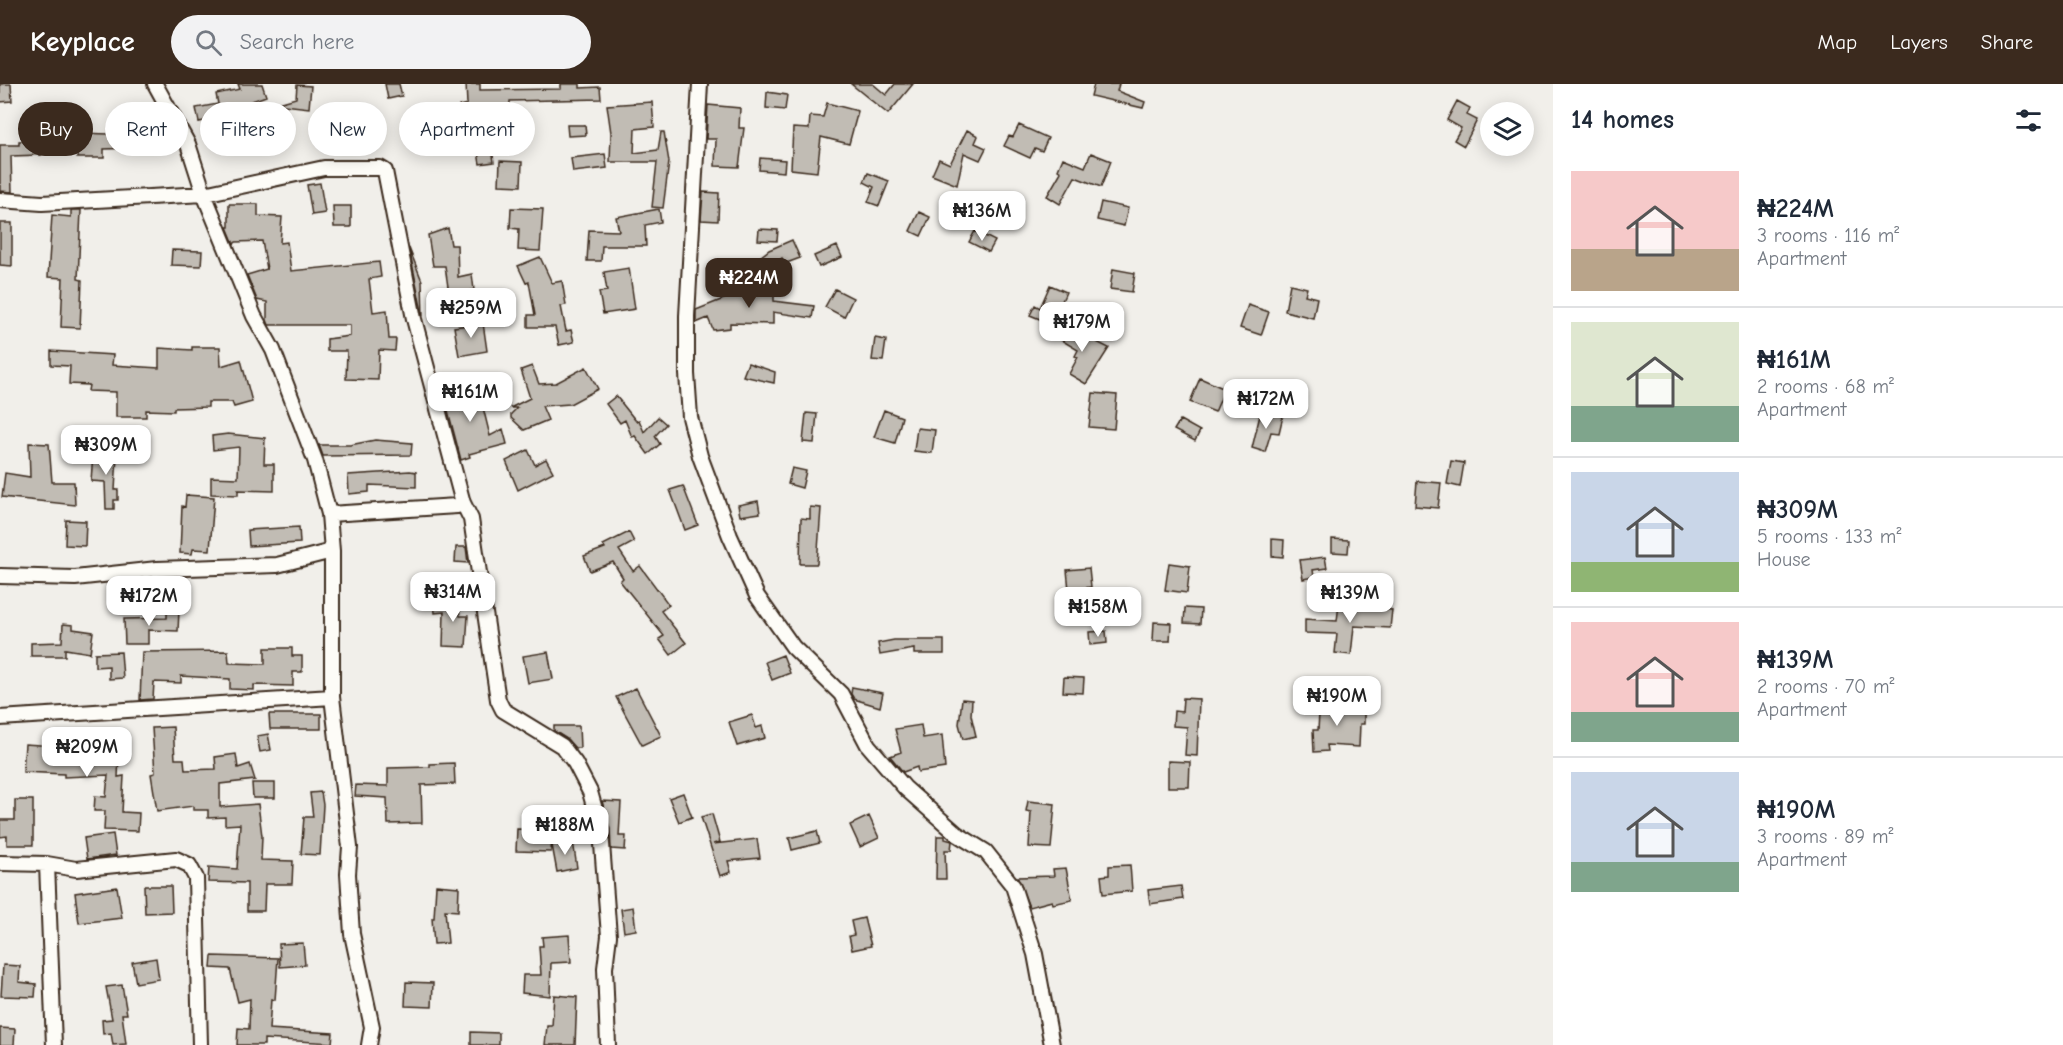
<!DOCTYPE html>
<meta charset="utf-8">
<style>
:root{--surface:#fff;--page:#f2f2f3;--text:#1f2937;--muted:#747a83;--line:#e0e1e3;--accent:#3b2a1e}
body{margin:0;font-family:"Comic Neue",sans-serif;background:var(--page);color:var(--text);height:100vh;display:flex;flex-direction:column;font-size:22px;white-space:nowrap}
*{box-sizing:border-box;margin:0}
p{font-size:20px;color:var(--muted)}
.icon{flex:none;width:33px;height:33px;fill:none;stroke:currentColor;stroke-width:2;stroke-linecap:round;stroke-linejoin:round}
.map{position:relative;flex:1;overflow:hidden}
.side{display:flex;flex-direction:column;background:var(--surface);width:510px}
.side>*{flex:none}
.hud{position:absolute;left:18px;top:18px;width:570px;height:54px;display:flex;gap:12px}
.tools{position:absolute;left:1480px;top:18px;display:grid;gap:12px}
.tools a{display:grid;place-items:center;width:54px;height:54px;border-radius:50%;background:var(--surface);box-shadow:0 3px 15px #0003;font-size:30px}
.price{position:absolute;translate:-50% -51px;padding:0 14px;border-radius:12px;background:#fff;color:#222;font-size:20px;line-height:39px;filter:drop-shadow(0 2px 3px #0008)}
.price::after{content:'';position:absolute;left:50%;top:36px;width:18px;height:14px;margin-left:-9px;background:inherit;clip-path:polygon(0 0,100% 0,50% 100%)}
.price.on{background:var(--accent);color:#fff}
ul{padding:0;list-style:none}
li{display:flex;align-items:center;gap:18px;height:150px;padding:0 18px}
li+li{border-top:2px solid var(--line)}
li span{display:grid;place-items:center;flex:none;width:168px;height:120px;border-radius:0px;color:#555}
li>.icon{margin-inline-start:auto}
span .icon{width:72px;height:72px;fill:#fffc;stroke-width:1}
li b{font-size:26px}
h2{display:flex;justify-content:space-between;align-items:center;height:72px;padding:0 18px;font-size:26px}
.chip{padding:0 21px;border-radius:27px;background:var(--surface);box-shadow:0 3px 15px #0003;font-size:21px;line-height:54px}
.chip.on{background:var(--accent);color:#fff}
header{display:flex;align-items:center;gap:36px;box-sizing:border-box;height:84px;padding:0 30px;background:var(--accent);color:#fff}
header strong{font-size:28px}
nav{display:flex;gap:33px;margin-inline-start:auto;font-size:21px}
.search{width:420px;height:54px;background:var(--page);display:flex;align-items:center;gap:15px;box-sizing:border-box;padding:0 21px;border-radius:33px;color:var(--muted);font-size:22px}
main{display:flex;flex:1;min-height:0}
.map>svg:first-child{display:block}
</style>
<header>
<strong>Keyplace</strong>
<div class="search"><svg class="icon" aria-label="search" viewBox="0 0 24 24"><circle cx="10" cy="10" r="6"/><path d="M15 15l6 6"/></svg>Search here</div>
<nav><a>Map</a><a>Layers</a><a>Share</a></nav>
</header>
<main>
<div class="map">
<svg width="1553" height="961" viewBox="0 0 1553 961">
<rect width="100%" height="100%" fill="#f1efea"/>
<filter id="ink" filterUnits="userSpaceOnUse"><feTurbulence type="fractalNoise" baseFrequency=".0167" numOctaves="2"/><feDisplacementMap in="SourceGraphic" scale="12" xChannelSelector="R" yChannelSelector="G"/><feConvolveMatrix kernelMatrix="1 2 1 2 8 2 1 2 1" color-interpolation-filters="sRGB"/></filter>
<g filter="url(#ink)">
<path fill="#c1bcb4" stroke="#3b2a1e" stroke-width="1.5" d="M0,0H11L12,17L0,18Z
M238,0H262L266,12L232,24L234,31L199,38L196,24L218,20L216,10L240,5Z
M385,0H399L402,12L388,15Z
M466,0H480V6L561,5V0H580V4L600,3L601,15L510,17V44L489,45L494,78L480,80L473,38L463,40L459,22L467,20Z
M851,0H873L886,11L895,0H913L888,30Z
M1094,0H1119L1117,7L1145,18L1143,24L1091,12Z
M297,1L311,2L309,24L275,20L296,14Z
M767,8L787,11L785,26L766,24Z
M1457,17L1470,24L1467,31L1477,36L1464,62L1454,56L1461,44L1447,36Z
M652,18L654,43L635,45L634,69L658,66L661,48H664L669,78L663,124L652,123L657,78H610L611,49L607,21Z
M827,19L858,27L849,60L821,53L817,88L791,85L793,44L809,45L810,32L823,33Z
M708,21L740,24L739,44H744L739,83L715,82L716,55H706Z
M438,39L440,56L419,58L417,41Z
M567,41H585L586,51L568,52Z
M1019,41L1048,54L1042,67L1035,64L1030,74L1004,62L1009,52L1013,53Z
M109,42H133L134,64L104,65V74H77L78,49L109,50Z
M967,46L978,52L975,59L986,64L980,76L964,69L957,101L932,91L939,75L950,80Z
M40,56L41,71L11,72L12,108L0,107V61H19V57Z
M1091,69L1111,77L1101,103L1075,93L1060,120L1047,112L1061,88L1058,86L1063,74L1085,83Z
M605,70L607,84L573,88L571,74Z
M760,74L785,76L784,88L759,86Z
M500,77L522,78L521,102L499,101Z
M868,89L889,97L879,122L868,118L874,103L864,98Z
M320,99L325,129L312,131L307,101Z
M703,108L719,109L718,137L701,136Z
M1101,118L1128,124L1124,142L1097,136Z
M229,120H258V132L282,133L280,159L287,158L291,187L379,178L381,193L369,195L373,228L387,226L389,255H396L395,267L379,266L378,296L346,295L347,267H327V255L350,252V241H269L267,236V218L257,216L247,191L267,185L262,157L236,158L234,160L227,143H229Z
M333,122H351V143H334Z
M511,124L543,125L540,167L518,166L519,145L510,144Z
M659,125L661,138L645,141L646,162H602L601,177H587L589,146L619,147L616,133Z
M71,126H81L78,195L82,196L80,244L61,243L63,194L48,193L52,131L71,133Z
M919,128L930,133L921,152L910,147Z
M0,139H12V182L0,181Z
M448,144L451,161H457L458,193L472,190L474,206L449,210L445,182H433L428,151Z
M759,145L778,146L777,157L758,156Z
M975,147L995,157L989,168L969,158Z
M792,156L800,174L784,180L782,174L763,188L755,177L769,166Z
M837,162L842,173L819,183L814,172Z
M409,164L422,197L423,233Z
M172,166L202,167L201,182L171,181Z
M540,173L552,199L562,197L566,221L561,222L566,247L571,246L574,258L559,261L555,243H528V231H535L529,198L526,199L518,182Z
M629,184L635,225L603,230L599,208L607,207L604,188Z
M1113,185L1135,189L1132,208L1110,205Z
M1290,200L1307,204L1305,211L1317,214L1313,234L1285,227Z
M1050,201L1066,208L1052,240L1030,231L1035,221L1040,224Z
M758,204H774V217L814,222L812,234L773,228V240L730,239V244L713,246L708,234L696,239V226L726,214L725,211Z
M835,205L853,214L844,233L825,223Z
M1248,221L1269,228L1261,251L1240,244Z
M483,239L487,267L459,272L454,243Z
M1058,239L1084,254L1085,252L1109,264L1086,300L1069,290L1078,273L1075,272L1078,266L1051,250Z
M875,254L886,256L883,277L872,276Z
M192,263H220L221,282L241,276L252,318L234,323L232,318H208V323L174,324V327L146,326V333H116V308L88,307L89,301L69,300L70,282L51,281V267L113,271L112,281L159,284V264L192,266Z
M748,279L775,288L774,299L743,292Z
M532,282L539,300L556,299L586,283L598,305L570,320L542,322L548,336L524,346L511,334V330L517,324H510L530,314L521,286Z
M1200,294L1225,305L1215,328L1190,318Z
M446,299L448,310L478,303L490,352L503,345L507,360L469,370L470,373L461,376L441,300Z
M1093,309L1117,311L1114,345L1089,343Z
M616,312L636,337L639,336L644,348L658,333L666,340L655,352L660,360L651,368L648,370L635,352L632,353L625,336L620,339L606,320Z
M884,326L902,333L895,359L874,353Z
M1261,327L1283,332L1279,349L1271,348L1265,368L1252,364Z
M806,329L817,330L814,359L803,358Z
M1180,336L1200,347L1195,357L1174,346Z
M917,344L935,346L932,369L914,367Z
M228,350L265,354L264,380H274V407L238,406V411L211,410V393L238,394L239,363L213,366L212,352Z
M375,356L412,359L411,371L323,372L319,361H350Z
M29,359L49,360L52,398H74L75,421L2,413L5,389L30,393Z
M528,366L535,381L546,375L553,388L518,406L506,377Z
M93,370L117,372L115,406H118V416H114V425H106L105,398L91,397Z
M1451,377L1464,379L1460,403L1447,400Z
M792,384L806,387L802,404L788,400Z
M410,387L416,388V403L369,401V408L349,410L348,391Z
M1417,397L1441,399L1438,424L1415,422Z
M683,402L698,441L685,446L670,406Z
M186,411L214,413L210,466L193,465L192,470L180,469L182,422L185,423Z
M758,417L760,429L740,432L738,421Z
M810,423L821,424L817,480H800L801,434L810,435Z
M66,436L86,437L85,462L65,461Z
M299,443L300,459L249,462L248,446Z
M629,448L634,458L619,466L633,487L640,482L669,521L661,527L686,559L671,571L659,555L664,552L620,497L623,494L613,478L590,487L584,472L605,464L603,461Z
M1272,455L1284,456L1283,473L1272,472Z
M1332,455L1349,456L1348,469L1332,468Z
M456,463H466L468,479L455,478Z
M1325,473L1327,484L1313,486L1314,493L1303,495L1300,476Z
M1169,479L1190,482L1187,509L1165,506Z
M1089,484L1091,503L1069,506L1067,486Z
M458,515L460,532H468L466,563L443,562L444,528L435,529L434,518Z
M1339,520L1392,526L1390,544L1354,542L1351,571L1335,569L1337,550L1305,549V535L1337,537Z
M1185,524L1201,525L1200,540L1184,539Z
M167,526H179L178,547L148,546V560H125L124,535L167,534Z
M1154,538L1171,539L1170,557H1153Z
M63,540L73,541V545L93,548L90,569L65,565V572H31V559L62,558Z
M1106,547L1107,559L1090,561L1089,548Z
M894,556H944V570H914V565L880,571L878,559Z
M265,564H292V572H302V588H293V602L254,601V606L230,605V595L181,592V599L154,598L153,615L140,616L142,568L228,567L229,579L265,580Z
M121,568L123,594L109,595V582L95,583V569Z
M548,568L553,595L528,599L523,572Z
M783,571L790,589L772,596L765,578Z
M1064,593L1084,594L1083,609L1063,608Z
M852,603L883,609L880,623L854,615L851,610Z
M636,604L661,652L642,661L616,613Z
M1320,613H1331V625L1364,627V640H1360L1359,663L1327,661L1328,667L1314,668L1313,646H1318Z
M1183,614L1199,615L1197,672L1185,671L1187,643L1173,642L1174,627L1182,628Z
M962,615L972,616L971,631L976,652L963,655L959,640Z
M269,630H321V645H270Z
M752,631L756,644L762,642L765,654L737,662L729,638Z
M921,641L923,654L942,651L945,684L918,688L917,683L903,688L890,672L901,668L895,645Z
M554,642H579L580,664H575L567,655L554,647Z
M173,643L175,675H184L185,686L216,685L215,673L236,670L238,684L250,680L255,696L220,700V723L258,720L262,752L261,776L293,777L292,800H265L264,827H247V799L208,798L209,783L237,785L240,740L225,741V733L208,734V726H193V722L157,727L151,690L155,689L152,644Z
M80,648L95,650L92,671L119,672L118,693L124,692L122,728L139,729L138,747L104,746L105,727H94L95,712L106,713L108,691L64,693V690L23,688L25,660L55,662V677L77,675Z
M268,650L271,666L260,668L257,652Z
M1168,677L1190,678L1189,703H1168Z
M454,679L455,700L421,701L422,739L388,740L387,714L355,712L356,701L388,702V684L430,683V680Z
M252,699H275V714H253Z
M321,708L323,721L320,771L301,770L304,733H313L310,709Z
M683,709L692,733L679,738L669,714Z
M15,716H33V761H7V752L0,753V736H15Z
M602,717L621,718L619,752H626L625,766L611,765L610,745Z
M1028,717L1055,720L1051,764L1029,763L1031,728L1026,727Z
M712,730L720,758L713,760L757,755L760,774L728,777L731,788L720,792L701,733Z
M869,732L879,754L860,763L850,741Z
M517,745L552,746L551,768L516,767Z
M817,747L820,759L792,766L789,754Z
M113,750L116,771L87,775L84,754Z
M937,752H945V755L952,757L951,766H945L946,795H936Z
M573,757L577,784L557,788L552,761Z
M1130,781L1132,807L1103,810L1101,792L1109,791V782Z
M1066,784L1072,816L1053,820L1052,817L1029,823L1017,793L1054,792L1053,785Z
M436,801L459,803L458,827L445,826L448,859L434,860L432,834H434Z
M144,802H171L172,828L145,829Z
M1181,802L1183,815L1150,820L1148,806Z
M117,803L122,834L79,839L75,809Z
M633,823L636,846L624,848L621,825Z
M864,834L871,862L852,866L849,852L854,851L851,837Z
M569,851L571,878L551,879L550,912L522,909L523,891H541L539,862H543L542,853Z
M303,859L305,881L280,883L279,860Z
M212,872L278,874L275,916L271,915L269,945L333,949L332,959L264,955V961H237L238,944L249,945L250,915L238,918L230,885L211,884Z
M156,874L159,895L136,899L132,878Z
M3,881L20,882L19,898L36,900L35,913L1,912Z
M406,898L433,899L432,923L405,922Z
M122,901L127,930H122L126,960L113,961L111,949L103,950L102,936L112,935L106,903Z
M554,911L577,913L575,961H545L547,942H552Z
M0,944L15,945L14,961H0Z
M471,948L499,949V961H471Z"/>
<g fill="none" stroke-linecap="round" stroke-linejoin="round">
<g stroke="#3b2a1e" stroke-width="18">
<path id="minor" d="M155,0L188,60L204,110L254,232L273,266L315,376L329,430L332,467V613L350,763L348,790L352,850L372,943L369,961
M700,0L687,232V290L690,333L700,372L730,452L757,512L793,563L841,610L868,661L905,704L957,750L986,768L1013,802L1035,870L1052,961
M0,116L42,119L204,110L324,84H380L385,87L414,235L463,419
M329,430L457,422L463,419L471,435L498,616L503,626L562,662L575,679L590,708L601,747L609,852L605,884L608,961
M0,492L75,494L157,485L277,481L332,467
M0,634L332,613
M0,779L47,780L76,785L176,775L189,781L196,794L200,961
M47,780L54,961"/>
</g>
<use href="#minor" stroke="#fdfcf7" stroke-width="14"/>
</g>
</g>
</svg>
<div class="tools">
<a><svg class="icon" aria-label="layers" viewBox="0 0 24 24"><path d="M12 4l9 5-9 5-9-5zM3 14l9 5 9-5"/></svg></a>
</div>
<b class="price" style="left:982px;top:158px">₦136M</b>
<b class="price on" style="left:749px;top:225px">₦224M</b>
<b class="price" style="left:471px;top:255px">₦259M</b>
<b class="price" style="left:1082px;top:269px">₦179M</b>
<b class="price" style="left:470px;top:339px">₦161M</b>
<b class="price" style="left:1266px;top:346px">₦172M</b>
<b class="price" style="left:106px;top:392px">₦309M</b>
<b class="price" style="left:453px;top:539px">₦314M</b>
<b class="price" style="left:1350px;top:540px">₦139M</b>
<b class="price" style="left:149px;top:543px">₦172M</b>
<b class="price" style="left:1098px;top:554px">₦158M</b>
<b class="price" style="left:1337px;top:643px">₦190M</b>
<b class="price" style="left:87px;top:694px">₦209M</b>
<b class="price" style="left:565px;top:772px">₦188M</b>
<div class="hud">
<a class="chip on">Buy</a>
<a class="chip">Rent</a>
<a class="chip">Filters</a>
<a class="chip">New</a>
<a class="chip">Apartment</a>
</div>
</div>
<section class="side">
<h2>14 homes<svg class="icon" aria-label="filters" viewBox="0 0 24 24"><path d="M4 7h16M4 17h16"/><circle cx="9" cy="7" r="2"/><circle cx="15" cy="17" r="2"/></svg></h2>
<ul>
<li><span style="background:linear-gradient(#f6c9c9 65%,#b9a48a 0)"><svg class="icon" aria-label="home" viewBox="0 0 24 24"><path d="M3 11l9-7 9 7M6 9v11h12V9"/></svg></span><div><b>₦224M</b><p>3 rooms · 116 m²</p><p>Apartment</p></div></li>
<li><span style="background:linear-gradient(#dfe7d0 70%,#7fa58c 0)"><svg class="icon" aria-label="home" viewBox="0 0 24 24"><path d="M3 11l9-7 9 7M6 9v11h12V9"/></svg></span><div><b>₦161M</b><p>2 rooms · 68 m²</p><p>Apartment</p></div></li>
<li><span style="background:linear-gradient(#c9d6e8 75%,#8fb573 0)"><svg class="icon" aria-label="home" viewBox="0 0 24 24"><path d="M3 11l9-7 9 7M6 9v11h12V9"/></svg></span><div><b>₦309M</b><p>5 rooms · 133 m²</p><p>House</p></div></li>
<li><span style="background:linear-gradient(#f6c9c9 75%,#7fa58c 0)"><svg class="icon" aria-label="home" viewBox="0 0 24 24"><path d="M3 11l9-7 9 7M6 9v11h12V9"/></svg></span><div><b>₦139M</b><p>2 rooms · 70 m²</p><p>Apartment</p></div></li>
<li><span style="background:linear-gradient(#c9d6e8 75%,#7fa58c 0)"><svg class="icon" aria-label="home" viewBox="0 0 24 24"><path d="M3 11l9-7 9 7M6 9v11h12V9"/></svg></span><div><b>₦190M</b><p>3 rooms · 89 m²</p><p>Apartment</p></div></li>
</ul>
</section>
</main>
